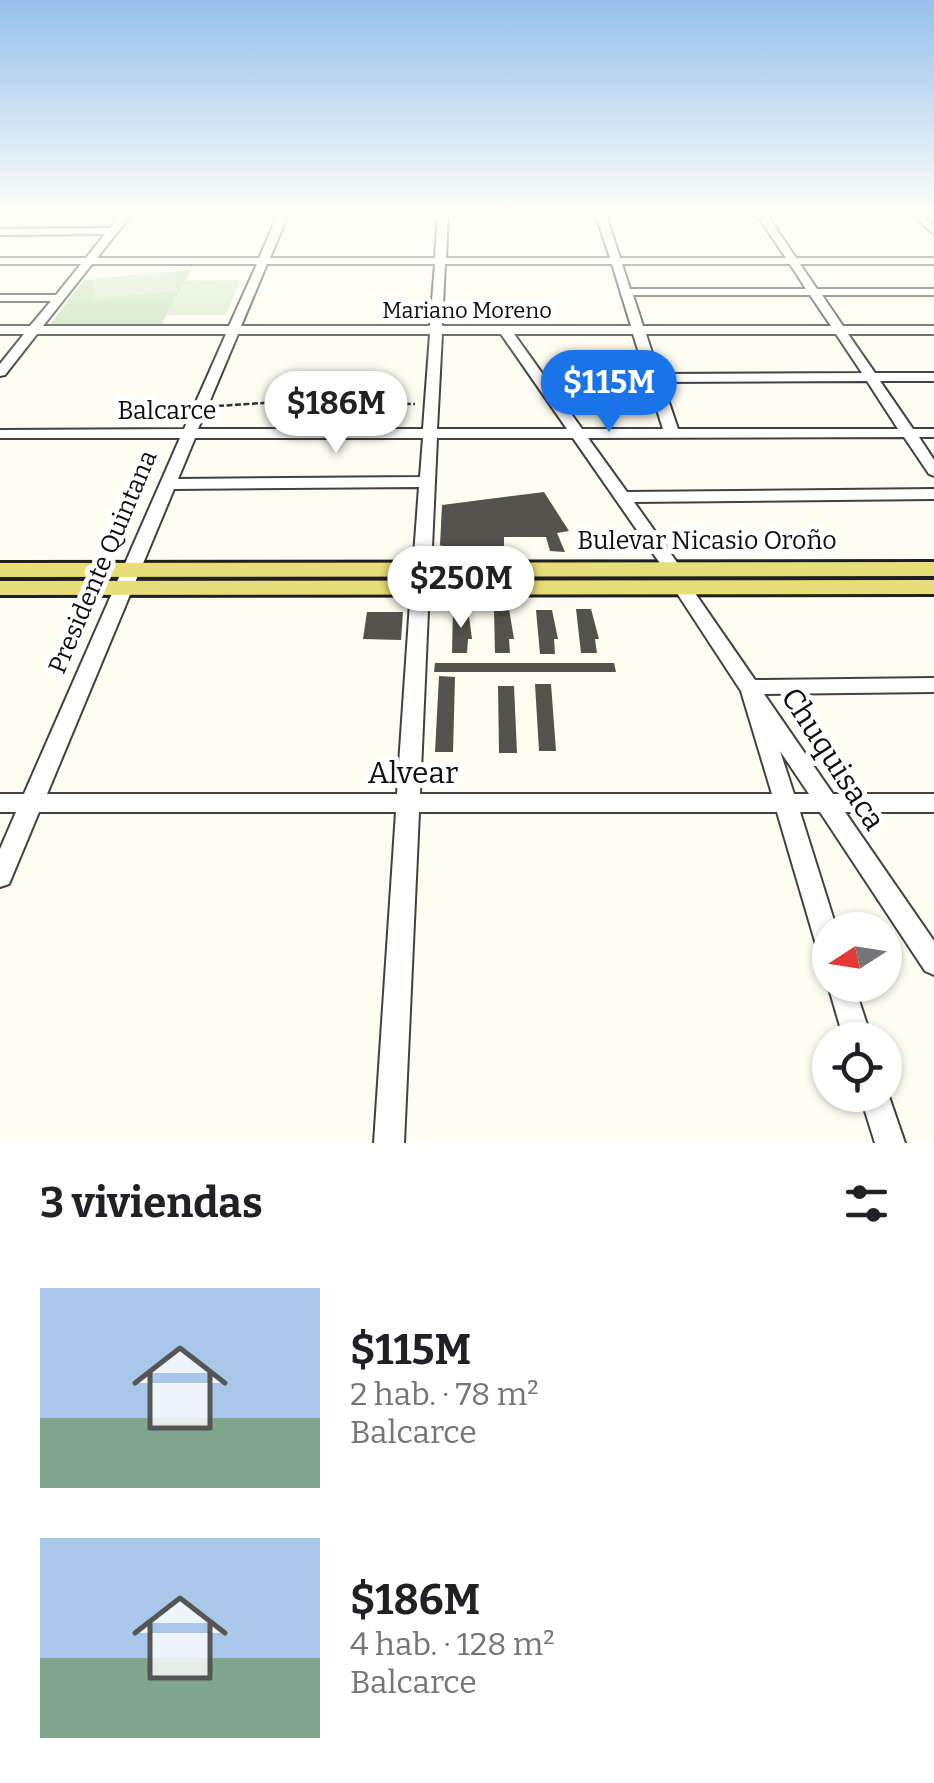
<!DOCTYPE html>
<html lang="es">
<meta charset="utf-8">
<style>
:root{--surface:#fff;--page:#f6f6f6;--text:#202124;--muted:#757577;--accent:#1a73e8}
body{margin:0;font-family:Bitter,serif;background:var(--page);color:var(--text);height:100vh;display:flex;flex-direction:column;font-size:38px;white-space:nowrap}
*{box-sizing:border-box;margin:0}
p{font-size:32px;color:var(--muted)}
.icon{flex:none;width:55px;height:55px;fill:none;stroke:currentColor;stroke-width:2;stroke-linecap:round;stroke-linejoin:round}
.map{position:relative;height:1143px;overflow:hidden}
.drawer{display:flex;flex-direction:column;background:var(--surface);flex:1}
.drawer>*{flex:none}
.needle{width:65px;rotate:258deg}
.tools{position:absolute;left:812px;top:912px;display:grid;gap:20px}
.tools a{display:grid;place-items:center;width:90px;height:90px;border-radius:50%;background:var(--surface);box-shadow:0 2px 8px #0004;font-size:50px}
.price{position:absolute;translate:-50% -85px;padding:0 22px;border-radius:35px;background:#fff;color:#222;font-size:32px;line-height:65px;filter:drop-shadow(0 2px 5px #0008)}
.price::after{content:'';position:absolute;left:50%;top:60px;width:30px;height:22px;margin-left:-15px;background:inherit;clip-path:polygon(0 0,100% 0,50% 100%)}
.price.current{background:var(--accent);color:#fff}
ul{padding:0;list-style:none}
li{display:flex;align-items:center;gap:30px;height:250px;padding:0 40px}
li span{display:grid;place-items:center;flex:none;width:280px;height:200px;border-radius:0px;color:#555}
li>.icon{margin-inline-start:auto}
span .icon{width:120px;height:120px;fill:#fffc;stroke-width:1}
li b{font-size:42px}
h2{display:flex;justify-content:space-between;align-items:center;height:120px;padding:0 40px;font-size:42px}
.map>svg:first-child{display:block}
</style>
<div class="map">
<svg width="934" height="1143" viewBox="0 0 934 1143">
<rect width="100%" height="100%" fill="#fdfdf1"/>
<path fill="#cce4be" d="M191,270L160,327H48L84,280Z
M934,569V587L0,588V570Z"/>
<path fill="#ddeccf" d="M175,272L177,291L93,299L94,280Z
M240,280L226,315H167L185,281Z"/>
<path fill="#55514c" d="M544,492L569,531L557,533L565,552L550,551L546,537H504V550H449L440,545L442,505Z
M453,609H468L472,639H468L467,653H452Z
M494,609H509L514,639H509L510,653H495Z
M576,609H591L599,639H595L597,653H581Z
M536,610H552L558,639H554L555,654H540Z
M367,612H403L401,640L363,639Z
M435,663H614L616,672H434Z
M439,676L455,677L453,752H435Z
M535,684H551L556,751H539Z
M498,686H514L517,753H499Z"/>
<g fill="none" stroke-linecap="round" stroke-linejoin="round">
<g stroke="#414141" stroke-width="4">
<path id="minor" d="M121,215H131L97,258H259L278,215H288L270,258H435L438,215H448L446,258H610L596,215H606L620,258H786L757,215H767L796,258H934V264H800L817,289H934V295H822L843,326H934V334H848L875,373H934V381H880L913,429H934V437H919L934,460V476L929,474L904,437L588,438L627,492L934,489V499L634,502L681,568L672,573L666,572L573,438H437L431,569L422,574L413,569L419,487L174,489L47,794H397L411,588L420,583L429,588L420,794H772L741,691L673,587L682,582L688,583L755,680L934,678V692L764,694L833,794H934V812H845L934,941V975L925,971L820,812H800L837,930H830V960L821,956L817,948L777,812H419L404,1143H374L396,812H39L9,884L0,887V849L16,812H0V794H24L180,438H0V430L184,429L226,334H37L5,375L0,376V364L24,334H0V326H30L51,301H0V295H56L81,264H0V258H86L105,234L0,235V229L110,228ZM92,264H257L229,326H43ZM267,264H435L430,326H241ZM445,264H612L631,326H442ZM622,264H790L806,289H630ZM633,295H810L831,326H643ZM238,334H430L423,429H198ZM442,334H501L567,429H437ZM514,334H633L663,429H582ZM646,334H836L862,373L659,374ZM867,381L898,429H678L662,382ZM195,438H423L420,477L178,479ZM780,751L809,794H794Z
M912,215H922L934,226V234Z
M830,980V985H854L872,1040H844L828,985Z
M885,1085L905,1143H875L860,1095H885Z"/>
</g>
<g stroke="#1f1f1f" stroke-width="6">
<path id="major" d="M934,562V576L0,577V563Z
M934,580V594L0,595V581Z"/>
</g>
<path stroke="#303030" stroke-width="2.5" stroke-dasharray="6 2.5" stroke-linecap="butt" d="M218,406L292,401L415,404"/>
<use href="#minor" fill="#fff" fill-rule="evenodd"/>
<use href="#major" fill="#e7de77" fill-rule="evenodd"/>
</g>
<linearGradient id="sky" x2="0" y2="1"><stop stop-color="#96c0eb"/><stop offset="0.57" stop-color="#fefef9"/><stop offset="1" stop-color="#fefef9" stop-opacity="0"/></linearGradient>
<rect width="934" height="375" fill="url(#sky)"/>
<g text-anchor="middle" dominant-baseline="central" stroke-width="10" stroke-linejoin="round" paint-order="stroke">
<g font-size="22" fill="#0e0e0e" stroke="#fff">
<text x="467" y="310">Mariano Moreno</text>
</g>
<g font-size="25" fill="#0e0e0e" stroke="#fff">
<text x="167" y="411">Balcarce</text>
<text x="707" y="541">Bulevar Nicasio Oroño</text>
<text transform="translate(103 562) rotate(-67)">Presidente Quintana</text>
</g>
<g font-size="30" fill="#0e0e0e" stroke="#fff">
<text transform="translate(833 759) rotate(57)">Chuquisaca</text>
<text x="413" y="773">Alvear</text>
</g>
</g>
</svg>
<div class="tools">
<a><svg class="needle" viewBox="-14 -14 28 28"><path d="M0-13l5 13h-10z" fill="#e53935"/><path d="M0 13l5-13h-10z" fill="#757577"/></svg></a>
<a><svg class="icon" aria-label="locate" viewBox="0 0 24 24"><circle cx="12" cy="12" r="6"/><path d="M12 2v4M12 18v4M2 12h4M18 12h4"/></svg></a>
</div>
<b class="price current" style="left:609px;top:435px">$115M</b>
<b class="price" style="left:336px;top:456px">$186M</b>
<b class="price" style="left:461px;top:631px">$250M</b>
</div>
<section class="drawer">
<h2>3 viviendas<svg class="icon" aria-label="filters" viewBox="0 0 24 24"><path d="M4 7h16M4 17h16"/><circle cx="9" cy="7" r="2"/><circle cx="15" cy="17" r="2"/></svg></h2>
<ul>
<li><span style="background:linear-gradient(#a9c7e8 65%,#7fa58c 0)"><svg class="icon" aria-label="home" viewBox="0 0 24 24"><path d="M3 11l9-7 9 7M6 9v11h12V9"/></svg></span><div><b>$115M</b><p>2 hab. · 78 m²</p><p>Balcarce</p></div></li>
<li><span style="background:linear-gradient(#a9c7e8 60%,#7fa58c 0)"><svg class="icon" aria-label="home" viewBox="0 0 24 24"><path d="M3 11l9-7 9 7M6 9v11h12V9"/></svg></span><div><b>$186M</b><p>4 hab. · 128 m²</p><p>Balcarce</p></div></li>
</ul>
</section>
